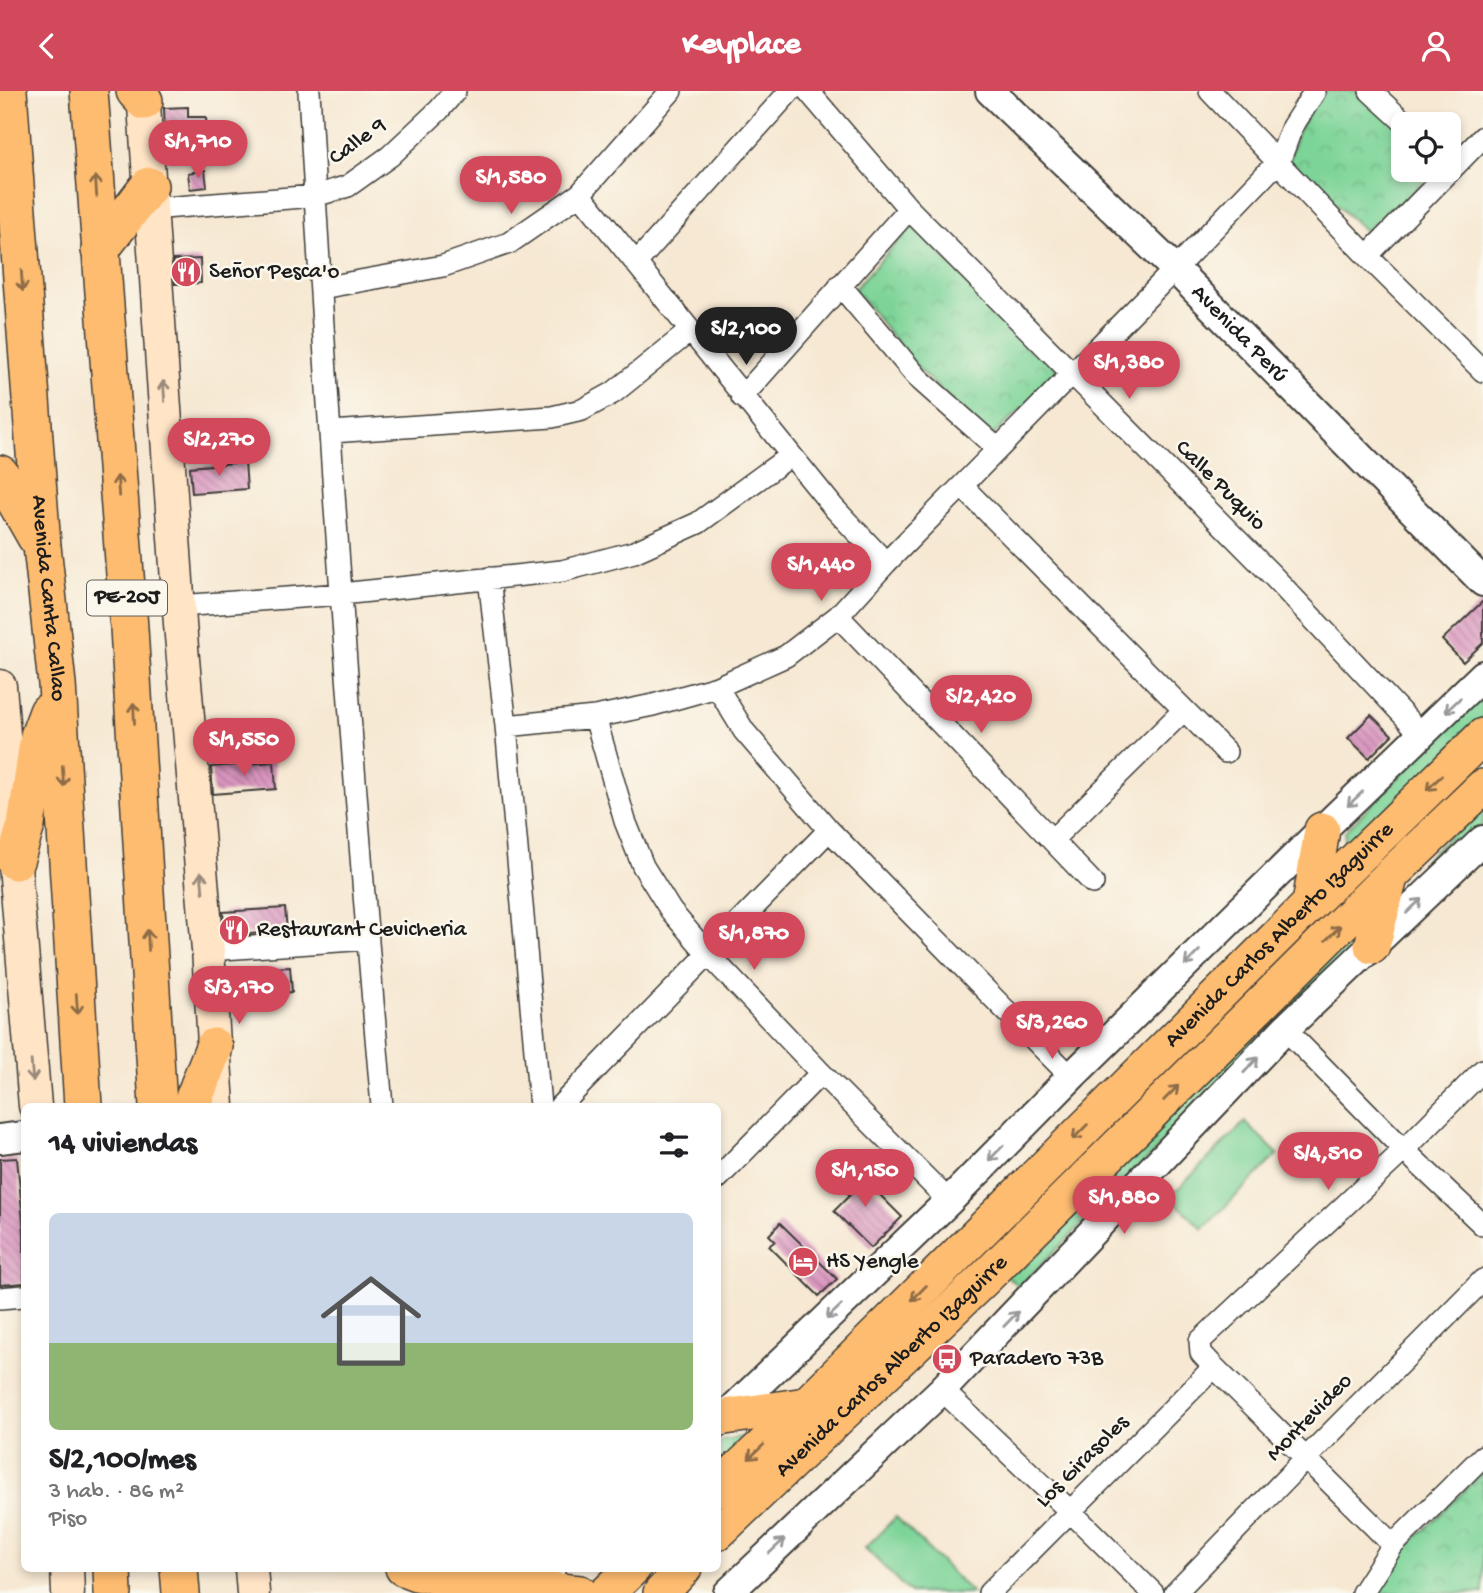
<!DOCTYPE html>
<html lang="es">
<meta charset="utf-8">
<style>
:root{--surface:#fff;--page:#f2f2f2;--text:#202124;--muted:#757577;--accent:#d1495b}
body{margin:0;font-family:"Gochi Hand",sans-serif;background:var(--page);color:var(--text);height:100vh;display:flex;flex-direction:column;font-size:26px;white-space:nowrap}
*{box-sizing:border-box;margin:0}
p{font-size:23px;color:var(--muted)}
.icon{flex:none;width:38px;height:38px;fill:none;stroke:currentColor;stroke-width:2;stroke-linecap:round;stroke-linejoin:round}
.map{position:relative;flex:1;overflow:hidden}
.drawer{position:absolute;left:21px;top:1012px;width:700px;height:469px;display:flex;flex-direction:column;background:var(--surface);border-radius:10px;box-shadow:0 4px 10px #0003}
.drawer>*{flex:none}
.fabs{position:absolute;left:1391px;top:21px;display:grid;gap:14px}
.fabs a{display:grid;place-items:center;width:70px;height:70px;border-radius:10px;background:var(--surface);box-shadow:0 4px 10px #0003;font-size:35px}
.price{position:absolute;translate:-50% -60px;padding:0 16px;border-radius:24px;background:var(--accent);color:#fff;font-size:23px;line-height:46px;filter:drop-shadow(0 2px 4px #0008)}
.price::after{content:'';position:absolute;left:50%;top:42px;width:21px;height:16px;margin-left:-10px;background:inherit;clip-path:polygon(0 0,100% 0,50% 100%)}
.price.current{background:#222;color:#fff}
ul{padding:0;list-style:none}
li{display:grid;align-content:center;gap:14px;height:371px;padding:0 28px}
li span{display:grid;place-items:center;height:217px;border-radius:10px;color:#555}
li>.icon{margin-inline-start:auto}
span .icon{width:126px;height:126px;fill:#fffc;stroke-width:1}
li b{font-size:30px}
h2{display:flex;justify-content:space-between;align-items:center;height:84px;padding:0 28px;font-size:30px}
header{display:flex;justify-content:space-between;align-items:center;height:91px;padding:0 28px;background:var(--accent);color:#fff;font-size:32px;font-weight:700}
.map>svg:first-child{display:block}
</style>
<header><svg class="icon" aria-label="back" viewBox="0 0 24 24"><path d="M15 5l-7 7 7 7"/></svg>Keyplace<svg class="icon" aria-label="person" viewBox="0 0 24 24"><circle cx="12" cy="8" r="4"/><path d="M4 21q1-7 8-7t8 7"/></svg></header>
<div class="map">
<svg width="1483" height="1502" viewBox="0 0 1483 1502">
<defs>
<pattern id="park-crowns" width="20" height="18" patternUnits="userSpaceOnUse" patternTransform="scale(1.75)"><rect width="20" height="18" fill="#7dd498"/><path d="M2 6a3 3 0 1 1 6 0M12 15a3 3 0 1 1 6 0" fill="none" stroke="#6bb582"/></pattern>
<pattern id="building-back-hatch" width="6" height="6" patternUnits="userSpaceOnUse" patternTransform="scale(1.75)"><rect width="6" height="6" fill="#da95bf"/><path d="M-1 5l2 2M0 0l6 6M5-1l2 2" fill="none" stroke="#b0799a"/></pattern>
</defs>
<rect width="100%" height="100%" fill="#fbf7ec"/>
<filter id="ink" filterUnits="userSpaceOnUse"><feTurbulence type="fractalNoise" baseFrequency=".0143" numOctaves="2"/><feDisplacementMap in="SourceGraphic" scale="14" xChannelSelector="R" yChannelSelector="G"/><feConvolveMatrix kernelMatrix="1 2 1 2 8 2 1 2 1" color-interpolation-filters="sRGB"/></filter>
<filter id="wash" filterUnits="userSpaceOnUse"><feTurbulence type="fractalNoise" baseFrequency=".00686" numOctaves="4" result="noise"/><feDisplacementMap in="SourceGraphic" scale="28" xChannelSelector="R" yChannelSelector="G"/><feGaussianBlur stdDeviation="1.57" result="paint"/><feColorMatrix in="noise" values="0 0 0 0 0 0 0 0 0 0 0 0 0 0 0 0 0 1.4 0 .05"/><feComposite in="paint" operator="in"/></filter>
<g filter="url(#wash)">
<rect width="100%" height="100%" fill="#f6e8d2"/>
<path fill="#7dd498" stroke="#4c785a" stroke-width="2" d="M1483,602V626L1344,761L1345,740Z
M1483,713V734L1420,795L1424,770Z
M1381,813L1378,839L1019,1196L1006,1184Z
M1245,1031L1278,1063L1203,1138L1170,1106Z
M761,1343L718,1387V1353L722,1349Z
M896,1426L972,1502H910L865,1457Z"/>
<path fill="url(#park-crowns)" stroke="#4c785a" stroke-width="2" d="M1325,0H1361L1403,39L1404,79H1434L1372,146L1289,71L1298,39Z
M912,135L1061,282L989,348L916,275L854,198Z
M1483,1381V1502H1371L1390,1472Z"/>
<g id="blocks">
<path fill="url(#building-back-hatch)" d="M188,16V26H206L207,50L189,51L190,65L166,66L164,17Z
M205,79L207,96L190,98L188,82Z
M200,168L201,192L175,193L173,169Z
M245,371L247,398L192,402L190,376Z
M1483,510V552L1463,571L1442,549Z
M1371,624L1392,644L1369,667L1348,647Z
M274,671L276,698L213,703L211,676Z
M285,817L287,840L225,845L223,821Z
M290,876L292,901L232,905L230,880Z
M17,1067L24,1142V1192L0,1194V1068Z
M851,1075L902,1126L871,1157L834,1120L850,1104L836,1090Z
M780,1132L837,1188L819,1205L769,1155L775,1150L769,1144Z"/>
</g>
</g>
<g filter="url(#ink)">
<use href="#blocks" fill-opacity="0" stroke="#3d3b37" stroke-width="2"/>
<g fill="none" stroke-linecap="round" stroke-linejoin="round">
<g stroke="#3d3b37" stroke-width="24">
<path id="minor" d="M309,0C328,339 352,677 382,1015
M808,0L909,118L1272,484L1422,644
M1210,0L1367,165L1483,280
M1370,0L1406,33
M580,103L834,417L886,472
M151,118L315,105L348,95L390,65L439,19L455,0
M1367,165L1483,46
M636,172L790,0
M840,194L918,287L998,358
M321,197L443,175L509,152L580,103L671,0
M742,306L909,118
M331,341L552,326L582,319L613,302L690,240
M962,395L1226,661
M489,487L506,635L540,1015
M179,515L341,503L562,480L634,461L698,432L790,365
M838,525L1093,792
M717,596L744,640L829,739L1071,986
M595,626L625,730L643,775L671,820L708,863L821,982L949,1110
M506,635L595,626L653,614L717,596L786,565L838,525L886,472L1175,178L1268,81L1279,71L1292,36L1315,0
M1052,749L1184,619
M208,859L368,848
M1285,938L1404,1059L1483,1134
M560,1015L829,739
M718,1087L821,982
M0,1207L24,1205
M942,1299L1071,1421L1153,1502
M1393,1454L1214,1276L1201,1262L1200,1250L1404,1059L1483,979
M989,1502L1214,1276
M1175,1502L1305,1368L1483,1189
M1362,1502L1393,1454L1483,1365"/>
</g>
<g stroke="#3d3b37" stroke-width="32">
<g id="tertiary">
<path id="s1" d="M990,0L1175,178L1483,491"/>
<path d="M0,1048L24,1045"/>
<path d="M719,1331L949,1110L1071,986L1322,739L1483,584"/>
<path d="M508,1494L551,1477"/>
<path d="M728,1502L942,1299L1285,938L1483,749"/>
</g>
</g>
<g stroke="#3d3b37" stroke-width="35">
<path id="secondary" d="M143,0L180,533L208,859L218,1015
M0,595L35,1015
M67,1477L68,1502
M251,1477L253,1502"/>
</g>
<g stroke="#3d3b37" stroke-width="38">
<g id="primary">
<path d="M1310,813L1322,739"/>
<path d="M1372,855L1390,787"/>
<path d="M725,1326L806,1314"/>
<path id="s2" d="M718,1397L806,1314L1310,813L1483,645"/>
<path id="s3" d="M718,1441L987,1185L1391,784L1483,696"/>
<path d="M403,1477L416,1482L463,1490L580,1502"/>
<path d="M607,1502L633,1477"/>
<path d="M661,1502L684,1477"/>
</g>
</g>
<g stroke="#3d3b37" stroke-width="40">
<g id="trunk">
<path id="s4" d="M8,0L42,455L57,593L83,1015"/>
<path d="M89,0L129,537L158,1015"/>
<path d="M135,0L144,10"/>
<path d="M100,159L149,95"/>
<path d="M0,383L36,446"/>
<path d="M15,770L26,734L39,645L48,621"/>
<path d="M191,1015L214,956"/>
<path d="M112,1477L113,1502"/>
<path d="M179,1477L181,1502"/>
</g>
</g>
<use href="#minor" stroke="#fff" stroke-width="21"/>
<use href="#tertiary" stroke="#fff" stroke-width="28"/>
<use href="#secondary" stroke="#ffe4c6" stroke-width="32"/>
<use href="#primary" stroke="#febc70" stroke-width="35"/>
<use href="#trunk" stroke="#febc70" stroke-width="37"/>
</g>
<defs><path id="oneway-shaft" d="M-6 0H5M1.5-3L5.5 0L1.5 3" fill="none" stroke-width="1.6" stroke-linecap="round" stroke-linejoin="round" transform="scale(1.75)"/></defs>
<g stroke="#8d6c46">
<use href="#oneway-shaft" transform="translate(96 95) rotate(-94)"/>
<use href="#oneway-shaft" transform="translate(22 190) rotate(86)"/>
<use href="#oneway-shaft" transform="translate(118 395) rotate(-94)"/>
<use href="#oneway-shaft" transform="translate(134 622) rotate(-93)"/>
<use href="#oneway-shaft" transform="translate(63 685) rotate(86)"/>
<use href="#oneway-shaft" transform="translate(1434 692) rotate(136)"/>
<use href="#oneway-shaft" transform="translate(1333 842) rotate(-45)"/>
<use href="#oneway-shaft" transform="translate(148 849) rotate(-93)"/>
<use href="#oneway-shaft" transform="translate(77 913) rotate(86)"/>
<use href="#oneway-shaft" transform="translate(1171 1002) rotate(-45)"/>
<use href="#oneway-shaft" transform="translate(1080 1041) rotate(135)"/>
<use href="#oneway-shaft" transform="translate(919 1202) rotate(135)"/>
<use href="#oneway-shaft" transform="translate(756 1361) rotate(137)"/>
</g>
<g stroke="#998a7a">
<use href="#oneway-shaft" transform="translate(164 300) rotate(-94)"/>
<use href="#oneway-shaft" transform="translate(202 791) rotate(-95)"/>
<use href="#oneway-shaft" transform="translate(32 980) rotate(85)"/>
</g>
<g stroke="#999">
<use href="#oneway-shaft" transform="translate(1453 614) rotate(136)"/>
<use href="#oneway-shaft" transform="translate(1355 708) rotate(136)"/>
<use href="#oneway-shaft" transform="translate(1414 815) rotate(-44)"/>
<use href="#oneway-shaft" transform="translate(1192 867) rotate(135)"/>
<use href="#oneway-shaft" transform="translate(1251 974) rotate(-47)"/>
<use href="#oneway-shaft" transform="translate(996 1062) rotate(135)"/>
<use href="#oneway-shaft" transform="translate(834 1221) rotate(136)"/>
<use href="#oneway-shaft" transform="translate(1011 1228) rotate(-46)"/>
<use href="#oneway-shaft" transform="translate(777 1455) rotate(-43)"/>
</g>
</g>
<defs>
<g id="restaurant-disc" transform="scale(1.575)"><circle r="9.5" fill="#d1495b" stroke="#fbf7ec"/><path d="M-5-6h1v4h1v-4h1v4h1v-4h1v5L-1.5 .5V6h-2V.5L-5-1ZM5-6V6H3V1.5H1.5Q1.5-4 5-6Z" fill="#fff"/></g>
<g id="hotel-disc" transform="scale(1.575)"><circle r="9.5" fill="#d1495b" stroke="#fbf7ec"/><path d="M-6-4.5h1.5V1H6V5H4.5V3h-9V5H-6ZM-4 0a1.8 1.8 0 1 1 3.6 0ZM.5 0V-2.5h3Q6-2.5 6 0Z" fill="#fff"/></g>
<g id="bus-disc" transform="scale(1.575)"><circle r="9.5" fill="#d1495b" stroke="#fbf7ec"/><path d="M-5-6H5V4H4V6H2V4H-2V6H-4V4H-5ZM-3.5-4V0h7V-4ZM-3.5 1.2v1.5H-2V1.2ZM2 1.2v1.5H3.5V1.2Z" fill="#fff"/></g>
</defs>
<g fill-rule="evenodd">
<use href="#restaurant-disc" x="186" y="181"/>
<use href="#restaurant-disc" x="234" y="839"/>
<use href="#hotel-disc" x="803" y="1171"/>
<use href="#bus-disc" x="947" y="1268"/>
</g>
<g text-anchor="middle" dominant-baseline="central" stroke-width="5" stroke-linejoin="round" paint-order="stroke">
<rect fill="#fbf7ec" stroke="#5f5e5a" stroke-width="2" x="87" y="489.5" width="80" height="35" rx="5"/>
<g font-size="21" font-weight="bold" fill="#1c1c1c">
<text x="127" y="507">PE-20J</text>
</g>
<g font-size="23" fill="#1c1c1c" stroke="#fbf7ec">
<text transform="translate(358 51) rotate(-36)">Calle 9</text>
<text stroke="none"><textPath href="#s1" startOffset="348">Avenida Perú</textPath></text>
<text transform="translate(1220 395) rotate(45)">Calle Puquio</text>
<text stroke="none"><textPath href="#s4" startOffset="509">Avenida Canta Callao</textPath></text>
<text stroke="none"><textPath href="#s2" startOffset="788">Avenida Carlos Alberto Izaguirre</textPath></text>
<text stroke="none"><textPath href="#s3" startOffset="240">Avenida Carlos Alberto Izaguirre</textPath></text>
<text transform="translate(1310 1327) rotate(-46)">Montevideo</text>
<text transform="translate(1083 1371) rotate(-45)">Los Girasoles</text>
</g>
<g font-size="23" fill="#1c1c1c" stroke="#fbf7ec" text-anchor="start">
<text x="209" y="181">Señor Pesca'o</text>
<text x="257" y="839">Restaurant Cevicheria</text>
<text x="826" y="1171">HS Yengle</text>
<text x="970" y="1268">Paradero 73B</text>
</g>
</g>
</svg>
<div class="fabs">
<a><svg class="icon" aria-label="locate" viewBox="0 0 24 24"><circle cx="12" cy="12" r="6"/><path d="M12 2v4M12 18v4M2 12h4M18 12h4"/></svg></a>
</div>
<b class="price" style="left:198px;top:89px">S/1,710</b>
<b class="price" style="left:511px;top:125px">S/1,580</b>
<b class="price current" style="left:746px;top:276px">S/2,100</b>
<b class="price" style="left:1129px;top:310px">S/1,380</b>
<b class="price" style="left:219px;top:387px">S/2,270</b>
<b class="price" style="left:821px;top:512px">S/1,440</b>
<b class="price" style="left:981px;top:644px">S/2,420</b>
<b class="price" style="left:244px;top:687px">S/1,550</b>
<b class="price" style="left:754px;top:881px">S/1,870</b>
<b class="price" style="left:239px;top:935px">S/3,170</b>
<b class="price" style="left:1052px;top:970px">S/3,260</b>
<b class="price" style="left:1328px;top:1101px">S/4,510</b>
<b class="price" style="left:865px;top:1118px">S/1,150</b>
<b class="price" style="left:1124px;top:1145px">S/1,880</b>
<section class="drawer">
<h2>14 viviendas<svg class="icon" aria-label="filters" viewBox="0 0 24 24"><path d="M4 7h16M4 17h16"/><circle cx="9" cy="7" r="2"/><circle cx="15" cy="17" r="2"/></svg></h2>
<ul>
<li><span style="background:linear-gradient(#c9d6e8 60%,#8fb573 0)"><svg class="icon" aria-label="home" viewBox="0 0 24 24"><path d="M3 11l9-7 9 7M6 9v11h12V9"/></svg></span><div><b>S/2,100/mes</b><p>3 hab. · 86 m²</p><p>Piso</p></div></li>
</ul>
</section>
</div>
